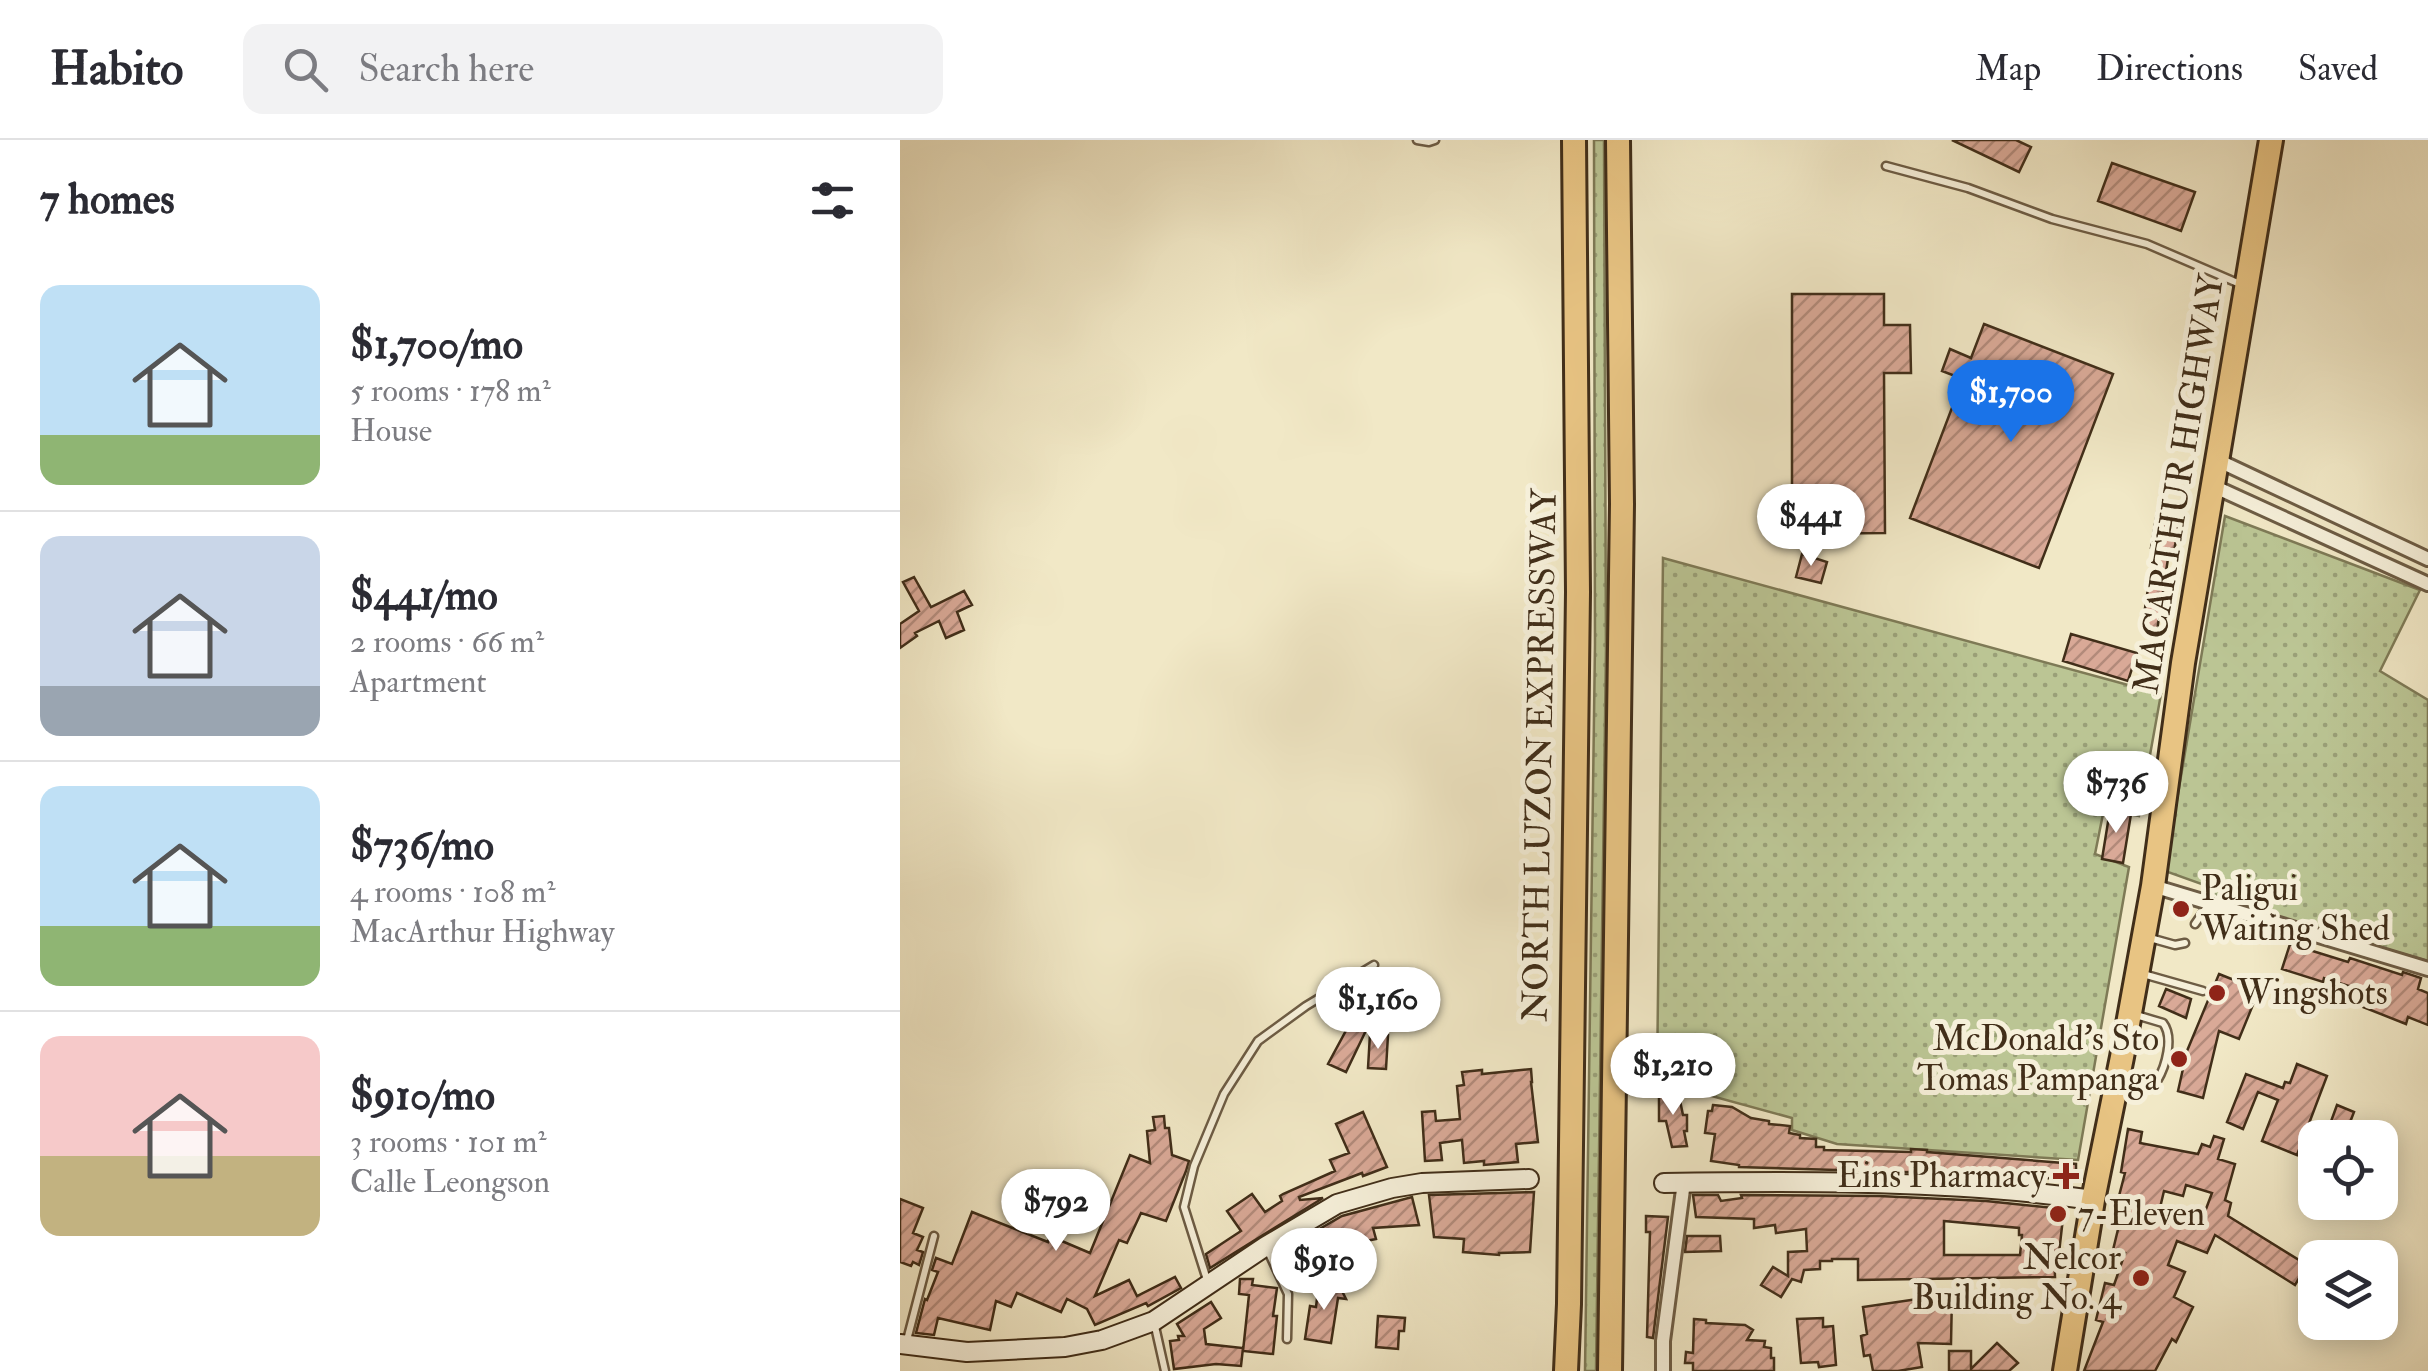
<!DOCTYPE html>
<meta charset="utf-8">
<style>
:root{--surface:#fff;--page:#f2f2f3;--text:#2b2b33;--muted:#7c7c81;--line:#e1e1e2;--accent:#1a73e8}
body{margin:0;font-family:"IM FELL Double Pica",serif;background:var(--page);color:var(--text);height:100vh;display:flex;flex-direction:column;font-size:38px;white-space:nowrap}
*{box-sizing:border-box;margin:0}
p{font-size:32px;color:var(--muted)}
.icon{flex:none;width:55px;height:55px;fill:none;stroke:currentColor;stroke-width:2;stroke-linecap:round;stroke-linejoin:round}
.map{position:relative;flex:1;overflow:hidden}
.sheet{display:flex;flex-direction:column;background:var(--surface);width:900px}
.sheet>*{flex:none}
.fabs{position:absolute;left:1398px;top:980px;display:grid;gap:20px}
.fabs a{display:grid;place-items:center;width:100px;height:100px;border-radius:20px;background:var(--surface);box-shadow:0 5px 25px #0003;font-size:50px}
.price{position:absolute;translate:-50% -85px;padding:0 22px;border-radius:35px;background:#fff;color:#222;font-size:32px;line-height:65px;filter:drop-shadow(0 2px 5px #0008)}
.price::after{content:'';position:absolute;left:50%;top:60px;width:30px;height:22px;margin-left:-15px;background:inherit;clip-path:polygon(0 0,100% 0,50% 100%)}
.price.active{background:var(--accent);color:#fff}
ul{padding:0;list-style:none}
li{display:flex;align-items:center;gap:30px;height:250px;padding:0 40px}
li+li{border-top:2px solid var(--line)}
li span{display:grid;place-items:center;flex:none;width:280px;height:200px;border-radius:20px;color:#555}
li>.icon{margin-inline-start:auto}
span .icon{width:120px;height:120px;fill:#fffc;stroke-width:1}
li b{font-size:42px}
h2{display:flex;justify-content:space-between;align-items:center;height:120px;padding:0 40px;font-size:42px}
header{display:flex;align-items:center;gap:60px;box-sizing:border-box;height:140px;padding:0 50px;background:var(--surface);border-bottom:2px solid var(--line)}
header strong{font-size:48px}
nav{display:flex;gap:55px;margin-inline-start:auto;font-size:35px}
.search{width:700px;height:90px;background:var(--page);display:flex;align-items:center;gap:25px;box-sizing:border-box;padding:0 35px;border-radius:20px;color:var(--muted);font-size:38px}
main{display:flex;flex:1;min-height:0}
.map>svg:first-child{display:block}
</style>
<header>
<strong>Habito</strong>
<div class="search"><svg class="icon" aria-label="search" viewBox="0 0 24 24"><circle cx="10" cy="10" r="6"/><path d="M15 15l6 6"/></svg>Search here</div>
<nav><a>Map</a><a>Directions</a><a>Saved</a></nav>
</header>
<main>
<section class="sheet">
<h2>7 homes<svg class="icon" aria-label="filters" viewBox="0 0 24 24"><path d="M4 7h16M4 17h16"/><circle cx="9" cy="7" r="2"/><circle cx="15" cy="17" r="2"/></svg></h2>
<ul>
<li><span style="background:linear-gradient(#bfe0f5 75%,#8fb573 0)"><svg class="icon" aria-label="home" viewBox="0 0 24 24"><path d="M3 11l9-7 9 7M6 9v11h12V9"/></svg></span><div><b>$1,700/mo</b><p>5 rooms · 178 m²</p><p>House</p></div></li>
<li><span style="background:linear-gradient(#c9d6e8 75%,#9aa5b1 0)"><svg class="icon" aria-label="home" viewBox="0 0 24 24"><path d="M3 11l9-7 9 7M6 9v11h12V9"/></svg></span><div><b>$441/mo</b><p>2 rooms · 66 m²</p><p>Apartment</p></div></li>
<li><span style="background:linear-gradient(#bfe0f5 70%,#8fb573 0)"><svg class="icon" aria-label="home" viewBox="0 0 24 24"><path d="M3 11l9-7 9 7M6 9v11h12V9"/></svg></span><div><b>$736/mo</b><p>4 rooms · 108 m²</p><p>MacArthur Highway</p></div></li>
<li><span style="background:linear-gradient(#f6c9c9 60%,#c2b280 0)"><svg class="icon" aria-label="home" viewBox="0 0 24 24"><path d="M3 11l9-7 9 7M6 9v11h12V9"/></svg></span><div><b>$910/mo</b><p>3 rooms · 101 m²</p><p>Calle Leongson</p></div></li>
</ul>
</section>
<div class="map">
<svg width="1528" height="1231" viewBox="0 0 1528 1231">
<defs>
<pattern id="grass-dots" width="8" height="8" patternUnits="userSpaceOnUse" patternTransform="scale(2.5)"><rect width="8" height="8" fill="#bbc594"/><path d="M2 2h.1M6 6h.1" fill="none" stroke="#9aa078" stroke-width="1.8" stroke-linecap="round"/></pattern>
<pattern id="building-hatch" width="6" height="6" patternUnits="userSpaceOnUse" patternTransform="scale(2.5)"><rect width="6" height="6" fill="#d9a997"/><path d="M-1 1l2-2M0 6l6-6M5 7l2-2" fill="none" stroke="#b28a7a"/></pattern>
</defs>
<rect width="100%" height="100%" fill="#f1e8c6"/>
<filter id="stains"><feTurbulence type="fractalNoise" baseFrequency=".002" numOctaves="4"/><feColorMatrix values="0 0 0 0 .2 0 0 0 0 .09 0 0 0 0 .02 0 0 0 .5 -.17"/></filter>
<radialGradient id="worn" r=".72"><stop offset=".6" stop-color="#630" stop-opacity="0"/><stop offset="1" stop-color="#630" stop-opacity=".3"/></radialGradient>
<path fill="url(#grass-dots)" stroke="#7e7a56" stroke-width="2.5" d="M694,0H704L706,510L696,1231H685L695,504Z
M1325,376L1520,450L1480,531L1528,560V821L1311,758L1313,748L1265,731Z
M763,418L1261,554L1239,676L1204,669L1195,714L1229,727L1178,1020L937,1004L892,990V978L757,941Z"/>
<path fill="url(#building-hatch)" stroke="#412e19" stroke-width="2.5" fill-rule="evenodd" d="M1052,0H1116L1131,7L1119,32Z
M1212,23L1295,52L1281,91L1198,61Z
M892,154H984V185H1010L1011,233H984L985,393L892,394Z
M1084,184L1213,234L1139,428L1010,378L1063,239L1042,231L1050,209L1071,218Z
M1257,372L1280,376L1274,412H1269L1257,491L1242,488L1254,409L1251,408Z
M902,414L927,422L921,443L896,437Z
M14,437L31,467L64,451L72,465L57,472L64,490L46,498L39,481L15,493L17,496L0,508V484L19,471L3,442Z
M1171,494L1237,513L1228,541L1163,521Z
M1210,670L1231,674L1223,723L1202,719Z
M1390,804L1448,822L1450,818L1502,835L1503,832L1521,838L1518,849L1528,853V885L1508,877L1506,884L1463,867L1468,852L1424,838L1423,842L1382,829Z
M1319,834L1359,850L1339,899L1319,891L1303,958L1278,951L1287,911Z
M1266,849L1291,859L1286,878L1259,866Z
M456,872L471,880L446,932L428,924Z
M470,894L488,895L486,929L468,928Z
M1397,924L1427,936L1397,1015L1362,1001L1378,960L1358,952L1343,989L1327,982L1346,934L1383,948L1385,942L1390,943Z
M631,929L632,942H631L638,1002L616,1004L618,1022L584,1025V1021L564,1023L562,1000L540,1003L542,1020L525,1021L522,972L535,971L536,981L560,979L557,946L564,945L562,932L582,930V934Z
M778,951L783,975H787V991H784L787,1006L772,1007L766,981H759V953Z
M813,965L832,967L851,978L869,981V984L890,986L889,993L900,995V998L916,999V1007H924V1010L1011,1012V1009L1027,1010V1012L1176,1024V1040L1036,1031V1033L839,1027V1025L811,1021L815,994L805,993L808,971H812Z
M1437,965L1454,972L1444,998H1425Z
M463,972L487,1027L463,1036L462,1033L399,1057L400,1060L423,1058L310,1128L306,1114L341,1091L327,1071L352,1054L365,1072L382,1061L380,1056L383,1054L435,1031L430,1020L449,1013L436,984Z
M264,976L265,988H269L272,1015L289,1021L286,1031L266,1081L241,1073L227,1103L219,1100L195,1156L229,1140L237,1156L275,1137L281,1148L248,1166L246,1163L195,1185L187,1169L167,1159L161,1172L117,1153L111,1167L96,1161L90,1190L38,1178L34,1195L16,1193L25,1159L27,1160L38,1132L32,1130L36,1118L52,1124L72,1072L148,1102L150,1096L190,1113L230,1015L250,1023L247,991L255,990L253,977Z
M1228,989L1242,992L1240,1003L1298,1014L1302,1004L1310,1007L1314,996L1324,999L1318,1019L1335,1024L1325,1060L1331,1063L1328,1076L1407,1125L1395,1145L1315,1095L1307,1113L1277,1101L1268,1125L1285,1132L1274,1157L1293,1167L1276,1202L1272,1199L1255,1231H1184L1203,1182L1196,1180L1205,1143L1214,1145L1225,1113L1213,1110L1220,1081L1213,1079L1225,1033L1221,1032ZM1286,1045L1312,1053L1300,1085L1259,1072L1264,1051L1283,1056Z
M634,1052L630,1112L599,1113V1115L563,1112L564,1099L534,1097L529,1055Z
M793,1055H818L821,1061L842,1058L841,1055L979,1056L1086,1061L1164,1069L1159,1113L1154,1112L1155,1137L958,1140V1119H932V1121H920V1129L904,1130L901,1142L892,1139L881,1157L861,1145L873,1127L888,1136V1112L907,1111L906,1089L876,1093L875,1085L854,1088V1079L796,1077ZM1044,1081L1119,1088V1095H1122L1120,1115H1044Z
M512,1057L519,1085L473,1088L476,1099L461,1102L463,1109L447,1113L444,1103L424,1112L432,1129L401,1143L397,1134L391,1137L380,1112L442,1076Z
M0,1059L23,1068L13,1093L23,1097L17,1110L23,1112L19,1125L13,1122L11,1126L0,1122Z
M746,1076L768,1077L753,1198L747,1197L750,1092H746Z
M787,1096H820L821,1111L785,1112Z
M340,1139H353L352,1145L377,1148L373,1176H377L373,1214L343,1211L349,1155L339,1154Z
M419,1142L439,1145L446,1159L438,1158L431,1203L405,1199L410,1166L416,1167Z
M1052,1154L1051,1204L1018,1203L1022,1227L998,1231H973L970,1215L964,1216L961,1196L967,1194L963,1167Z
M311,1162L321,1178L304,1189L306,1204L343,1208L341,1226L316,1224L274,1229L270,1201L279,1200L278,1196H284L277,1184Z
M478,1176L505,1178L504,1191H499L498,1209L476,1207Z
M923,1178V1187L933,1186L936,1225L919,1227L918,1222L901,1223L897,1179Z
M794,1179L806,1180V1183L845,1185L853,1190L847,1200L865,1201L864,1207L871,1208V1218H874V1231H793V1223H785L786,1212L793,1213Z
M1097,1203L1118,1223L1109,1231H1049V1211H1071V1229Z"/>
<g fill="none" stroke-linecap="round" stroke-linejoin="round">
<g stroke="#6d5c44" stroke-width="11">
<path id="lane" d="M517,0L529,2L535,0
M986,26L1068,48L1152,79L1247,104L1340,144
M1295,784L1309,764
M1250,798L1275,805L1285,803
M1243,834L1303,851
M1225,935L1247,941H1257C1266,926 1274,897 1263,883L1236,875
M366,1107L388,1154L387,1199
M308,1143L284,1067L294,1026L324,954L358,901L406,866L474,825
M254,1182L265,1231
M6,1204L34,1096"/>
</g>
<g stroke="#6d5c44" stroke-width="18">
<path id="street" d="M1317,320L1528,419
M1313,346L1528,444
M1253,746L1528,829
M763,1231V1201L784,1042"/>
</g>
<g stroke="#412e19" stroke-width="22">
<path id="secondary" d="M764,1043C905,1041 1054,1040 1193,1060
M0,1204L67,1212L165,1207L202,1200L254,1181L366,1106L437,1064L492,1048L522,1043L629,1039"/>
</g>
<g stroke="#412e19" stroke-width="28">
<path id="highway" d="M666,1231L669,1164L678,452L674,0
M710,1231L722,364L718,0
M1165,1231L1193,1060L1222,917L1253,746L1283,523L1371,0"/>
</g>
<use href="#lane" stroke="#f6f0da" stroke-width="6"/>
<use href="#street" stroke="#f6f0da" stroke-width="12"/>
<use href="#secondary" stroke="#f6f0da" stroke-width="18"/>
<use href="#highway" stroke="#e8c483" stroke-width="22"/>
</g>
<g fill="#8f2418" stroke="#f6f0da" stroke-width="4">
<circle cx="1281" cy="769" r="10"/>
<circle cx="1317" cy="853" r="10"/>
<circle cx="1279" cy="919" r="10"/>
<path d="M1161 1021h10v10h10v10h-10v10h-10v-10h-10v-10h10z"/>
<circle cx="1158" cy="1074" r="10"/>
<circle cx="1241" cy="1138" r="10"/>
</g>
<g text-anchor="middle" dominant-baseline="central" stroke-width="10" stroke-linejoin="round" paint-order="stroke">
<g font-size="35" fill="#412e19" stroke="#f6f0da">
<text transform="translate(1279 344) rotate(-81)">MACARTHUR HIGHWAY</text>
<text transform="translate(640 615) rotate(-89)">NORTH LUZON EXPRESSWAY</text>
</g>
<g font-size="35" fill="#412e19" stroke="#f6f0da" text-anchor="start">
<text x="1301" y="749">Paligui<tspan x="1301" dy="40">Waiting Shed</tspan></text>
<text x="1337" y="853">Wingshots</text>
<text x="1259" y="899" text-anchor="end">McDonald's Sto<tspan x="1259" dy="40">Tomas Pampanga</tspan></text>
<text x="1146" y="1036" text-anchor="end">Eins Pharmacy</text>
<text x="1178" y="1074">7-Eleven</text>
<text x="1221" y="1118" text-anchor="end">Nelcor<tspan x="1221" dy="40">Building No. 4</tspan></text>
</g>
</g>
<rect width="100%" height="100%" filter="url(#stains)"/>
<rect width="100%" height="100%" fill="url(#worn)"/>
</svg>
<div class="fabs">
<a><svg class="icon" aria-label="locate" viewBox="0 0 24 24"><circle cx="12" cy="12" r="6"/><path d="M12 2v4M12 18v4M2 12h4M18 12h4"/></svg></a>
<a><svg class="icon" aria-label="layers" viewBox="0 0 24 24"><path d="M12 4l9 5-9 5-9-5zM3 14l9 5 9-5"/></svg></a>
</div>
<b class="price active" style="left:1111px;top:305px">$1,700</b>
<b class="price" style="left:911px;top:429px">$441</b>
<b class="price" style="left:1216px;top:696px">$736</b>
<b class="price" style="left:478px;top:912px">$1,160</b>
<b class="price" style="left:773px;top:978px">$1,210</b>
<b class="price" style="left:156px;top:1114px">$792</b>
<b class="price" style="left:424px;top:1173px">$910</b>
</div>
</main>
